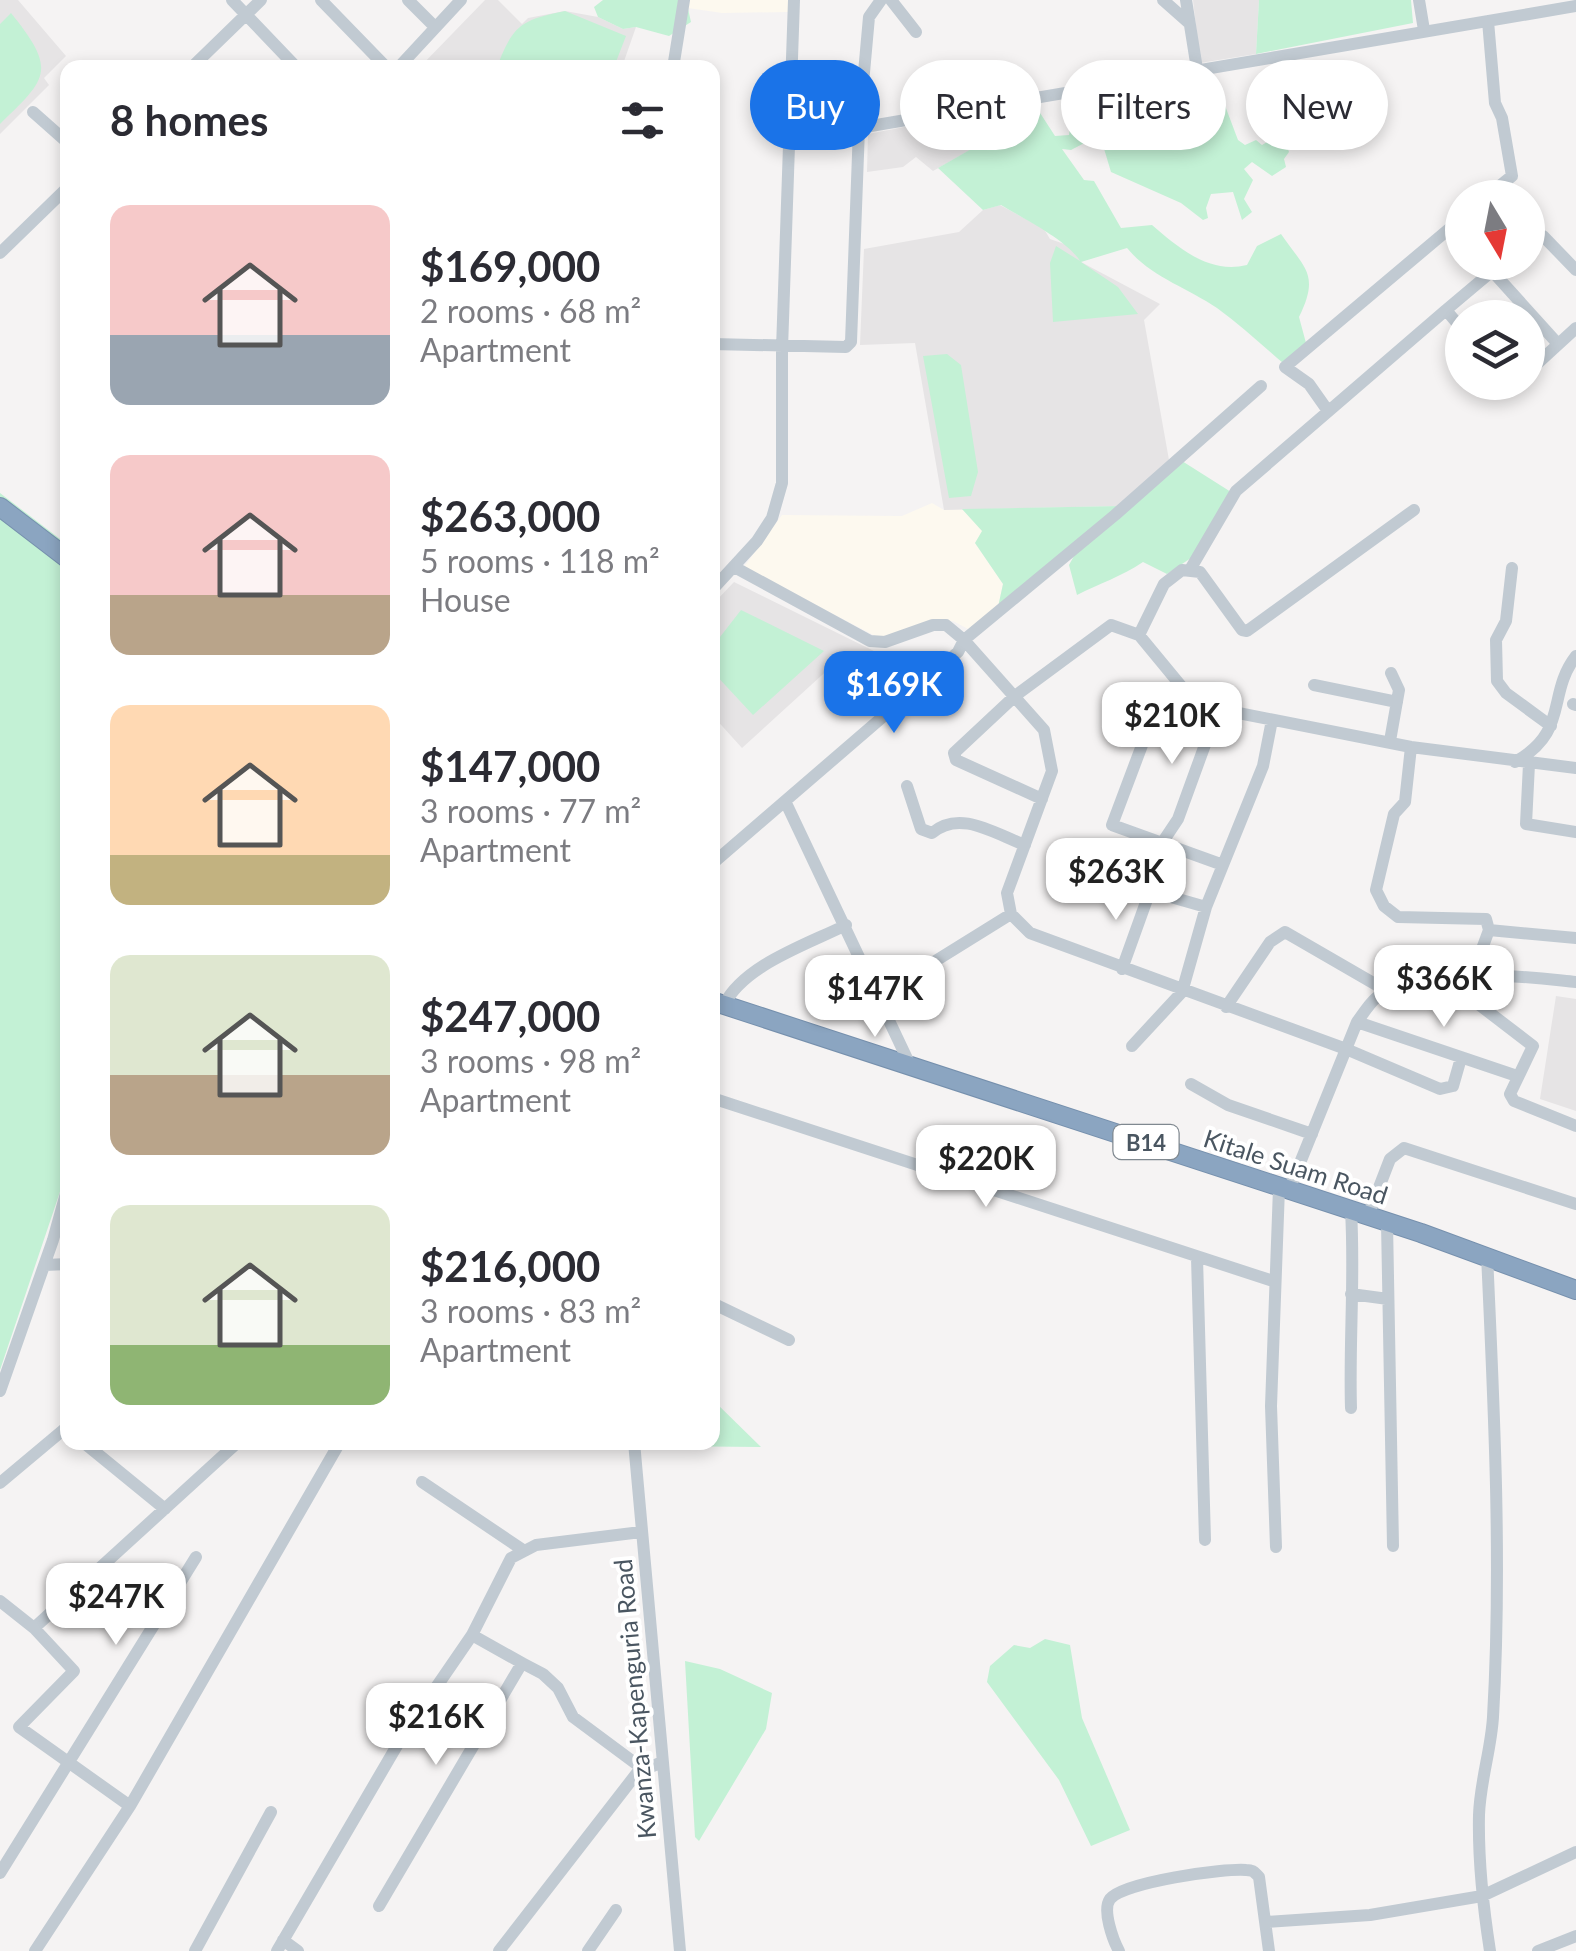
<!DOCTYPE html>
<meta charset="utf-8">
<style>
:root{--surface:#fff;--page:#f7f7f7;--text:#2b2b33;--muted:#7c7c81;--accent:#1a73e8}
body{margin:0;font-family:Lato,sans-serif;background:var(--page);color:var(--text);height:100vh;display:flex;flex-direction:column;font-size:38px;white-space:nowrap}
*{box-sizing:border-box;margin:0}
p{font-size:32px;color:var(--muted)}
.icon{flex:none;width:55px;height:55px;fill:none;stroke:currentColor;stroke-width:2;stroke-linecap:round;stroke-linejoin:round}
.map{position:relative;flex:1;overflow:hidden}
.sheet{position:absolute;left:60px;top:60px;width:660px;height:1390px;display:flex;flex-direction:column;background:var(--surface);border-radius:20px;box-shadow:0 5px 15px #0003}
.sheet>*{flex:none}
.hud{position:absolute;left:750px;top:60px;width:675px;height:90px;display:flex;gap:20px}
.needle{width:65px;rotate:170deg}
.controls{position:absolute;left:1445px;top:180px;display:grid;gap:20px}
.controls a{display:grid;place-items:center;width:100px;height:100px;border-radius:50%;background:var(--surface);box-shadow:0 5px 15px #0003;font-size:50px}
.price{position:absolute;translate:-50% -85px;padding:0 22px;border-radius:20px;background:#fff;color:#222;font-size:32px;line-height:65px;filter:drop-shadow(0 2px 5px #0008)}
.price::after{content:'';position:absolute;left:50%;top:60px;width:30px;height:22px;margin-left:-15px;background:inherit;clip-path:polygon(0 0,100% 0,50% 100%)}
.price.on{background:var(--accent);color:#fff}
ul{padding:0;list-style:none}
li{display:flex;align-items:center;gap:30px;height:250px;padding:0 50px}
li span{display:grid;place-items:center;flex:none;width:280px;height:200px;border-radius:20px;color:#555}
li>.icon{margin-inline-start:auto}
span .icon{width:120px;height:120px;fill:#fffc;stroke-width:1}
li b{font-size:42px}
h2{display:flex;justify-content:space-between;align-items:center;height:120px;padding:0 50px;font-size:42px}
.pill{padding:0 35px;border-radius:45px;background:var(--surface);box-shadow:0 5px 15px #0003;font-size:35px;line-height:90px}
.pill.on{background:var(--accent);color:#fff}
.map>svg:first-child{display:block}
</style>
<div class="map">
<svg width="1576" height="1951" viewBox="0 0 1576 1951">
<rect width="100%" height="100%" fill="#f5f3f3"/>
<path fill="#fdf9ef" d="M689,0H788V12L722,13L688,8Z
M932,503L944,510L962,509L983,531L975,543L1003,584L998,607L968,629L953,621L879,638L744,567L782,515L902,516Z"/>
<path fill="#e6e4e5" d="M0,0H18L66,56L44,78L49,85L0,134Z
M485,0H498L522,24L528,18L565,11L598,17L623,29L636,27L622,67L419,68Z
M1193,0H1259L1256,54L1200,63Z
M976,113L988,140L933,171L916,157L903,167L867,172L868,134Z
M1000,205L1044,229L1050,239L1070,246L1081,262L1160,304L1144,320L1169,460L1120,506L944,510L915,343L860,345L864,249L959,232L983,210Z
M734,582L882,655L866,673L844,655L742,748L713,716V604Z
M1556,996L1576,999V1111L1540,1099Z"/>
<path fill="#c3f1d5" d="M603,0H686L691,22L669,36L636,27L623,29L598,17L594,7Z
M1259,0H1411L1413,23L1256,54Z
M565,11L626,36L614,67H497C513,25 521,20 565,11Z
M11,13C57,70 48,78 0,124V24Z
M1221,95L1238,140L1245,145L1256,140L1262,145L1282,133L1289,152L1284,159L1286,167L1272,176L1252,162L1244,169L1253,180L1244,199L1252,212L1242,220L1233,192L1211,194L1206,208L1208,218L1203,220L1181,203L1111,172L1102,142L1094,138L1071,150L1062,149L1084,180L1094,181L1121,228L1152,225C1180,249 1209,274 1247,265L1257,246L1281,234C1305,269 1320,274 1299,317L1306,343L1283,363C1261,344 1240,325 1217,308C1186,287 1151,277 1127,248L1081,262L1118,287L1138,314L1053,322L1050,263L1056,246L1080,261C1067,240 1024,219 1001,205L983,210L938,168L987,140L976,113L1033,102L1055,136L1069,135L1071,120L1080,124L1082,130L1097,126L1107,138L1158,121L1164,127L1170,118L1166,111L1176,105L1182,110Z
M947,354L961,365L978,472L971,496L949,498L923,356Z
M1182,461L1231,492L1191,558L1167,574L1143,562C1121,577 1100,583 1077,595L1069,565L1074,556Z
M0,493L68,545L67,1171L0,1370Z
M1120,506L998,607L1003,584L975,543L982,531L962,509Z
M741,610L824,651L753,715L713,672V646Z
M713,1400L761,1447L655,1446L654,1443L712,1442Z
M1045,1639L1070,1645L1082,1718L1130,1830L1091,1846L1059,1780L987,1682L990,1666L1014,1645L1030,1648Z
M685,1661L720,1669L772,1693L766,1729L699,1841L695,1837Z"/>
<g fill="none" stroke-linecap="round" stroke-linejoin="round">
<g stroke="#7690ad" stroke-width="20">
<path id="highway" d="M0,507L68,559
M712,1001L1421,1233L1576,1290"/>
</g>
<path stroke="#c1cad2" stroke-width="12" d="M232,0L297,68
M321,0L387,68
M408,0L435,27
M891,0L916,32
M1163,0L1189,23
M1186,0L1197,69
M1419,0L1424,30
M191,68L261,0
M398,68L461,0
M673,68L684,0
M33,112L68,143
M859,128L869,17L881,0
M1485,198L1512,176L1502,118L1495,103L1488,21
M1528,241L1543,236L1576,270
M0,253L68,187
M1493,272L1558,344
M1462,329L1446,310L1503,262
M712,344L846,347L851,342L859,128L1576,6
M1528,372L1576,328
M1328,411L1309,384L1285,367L1462,218
M736,568L870,641L885,642L933,625H946L964,640L1044,730L1052,771L1007,893L1011,914L1030,933L1346,1049L1440,1089L1453,1086L1461,1058
M1191,568L1236,491L1446,310
M1512,568L1506,621L1496,640L1497,681L1506,693L1551,726
M712,590L757,541L772,518L782,483V349L794,0
M1139,635L1164,584L1182,570L1200,572L1242,630L1247,631L1414,510
M1314,685L1397,702
M1185,690L1153,716L1112,825L1223,865
M1573,704L1576,705
M1390,741L1399,690L1391,673
M1411,747L1405,802L1394,814L1376,890L1384,906L1398,917L1486,919L1489,930L1473,973
M1515,762C1570,731 1546,695 1576,656
M1529,764L1526,824L1576,832
M907,786L921,829L932,833C960,809 995,834 1025,845
M1042,799L956,760L954,753L1015,696L1111,625L1139,635L1191,698L1218,709L1411,747L1576,768
M786,803L911,1067
M1162,843L1178,819L1218,709
M712,864L958,652L964,640L1115,515L1261,386
M1105,872L1150,891L1206,907
M1489,930L1576,938
M1122,969L1150,891
M1443,977L1533,1046L1510,1094L1514,1101L1576,1126
M879,996L1011,914
M724,1005C744,965 806,945 846,925
M1226,1007L1270,942L1285,932L1387,991
M1357,1022L1517,1076
M1132,1046L1182,992L1206,907L1263,766L1272,720
M1191,1084L1228,1105L1312,1134
M712,1098L1273,1281
M1289,1190L1357,1022C1363,1014 1369,1004 1376,998C1418,962 1525,977 1576,982
M1351,1211C1355,1277 1349,1341 1351,1408
M1368,1216L1390,1159L1404,1148L1576,1204
M1387,1223L1393,1546
M1487,1255C1494,1408 1502,1564 1493,1717C1491,1750 1480,1782 1479,1815C1478,1861 1483,1906 1490,1951
M1197,1258L1205,1540
M45,1265L68,1264
M1351,1294L1388,1299
M712,1303L789,1340
M0,1391L53,1240L68,1186
M83,1442L165,1509
M634,1442L680,1951
M422,1482L523,1550
M0,1483L68,1426
M1276,1547L1271,1406L1279,1188
M0,1601L34,1628L74,1671L19,1727L130,1806
M34,1628L238,1442
M522,1663L543,1674L558,1688L573,1717L643,1769
M0,1873L196,1557
M379,1906L522,1663L472,1635
M1266,1922L1370,1915L1482,1896L1576,1852
M283,1940L298,1951
M35,1951L130,1806L340,1442
M195,1951L271,1812
M277,1951L402,1737L472,1635L511,1558L536,1545L641,1532
M499,1951L637,1773L662,1762
M588,1951L616,1910
M1119,1951C1113,1940 1102,1910 1110,1899C1123,1882 1225,1868 1246,1870C1254,1870 1254,1872 1259,1877L1269,1951
M1538,1951L1576,1936"/>
<use href="#highway" stroke="#8ba5c1" stroke-width="18"/>
</g>
<g text-anchor="middle" dominant-baseline="central" stroke-width="8" stroke-linejoin="round" paint-order="stroke">
<rect fill="#fff" stroke="#808990" stroke-width="2.5" x="1113.5" y="1125" width="65" height="34" rx="8"/>
<g font-size="22" font-weight="bold" fill="#4a5661">
<text x="1146" y="1142">B14</text>
</g>
<g font-size="25" fill="#4a5661" stroke="#fff">
<text transform="translate(1296 1166) rotate(18)">Kitale Suam Road</text>
<text transform="translate(634 1699) rotate(-95)">Kwanza-Kapenguria Road</text>
</g>
</g>
</svg>
<div class="controls">
<a><svg class="needle" viewBox="-14 -14 28 28"><path d="M0-13l5 13h-10z" fill="#e53935"/><path d="M0 13l5-13h-10z" fill="#7c7c81"/></svg></a>
<a><svg class="icon" aria-label="layers" viewBox="0 0 24 24"><path d="M12 4l9 5-9 5-9-5zM3 14l9 5 9-5"/></svg></a>
</div>
<b class="price on" style="left:894px;top:736px">$169K</b>
<b class="price" style="left:1172px;top:767px">$210K</b>
<b class="price" style="left:1116px;top:923px">$263K</b>
<b class="price" style="left:1444px;top:1030px">$366K</b>
<b class="price" style="left:875px;top:1040px">$147K</b>
<b class="price" style="left:986px;top:1210px">$220K</b>
<b class="price" style="left:116px;top:1648px">$247K</b>
<b class="price" style="left:436px;top:1768px">$216K</b>
<div class="hud">
<a class="pill on">Buy</a>
<a class="pill">Rent</a>
<a class="pill">Filters</a>
<a class="pill">New</a>
</div>
<section class="sheet">
<h2>8 homes<svg class="icon" aria-label="filters" viewBox="0 0 24 24"><path d="M4 7h16M4 17h16"/><circle cx="9" cy="7" r="2"/><circle cx="15" cy="17" r="2"/></svg></h2>
<ul>
<li><span style="background:linear-gradient(#f6c9c9 65%,#9aa5b1 0)"><svg class="icon" aria-label="home" viewBox="0 0 24 24"><path d="M3 11l9-7 9 7M6 9v11h12V9"/></svg></span><div><b>$169,000</b><p>2 rooms · 68 m²</p><p>Apartment</p></div></li>
<li><span style="background:linear-gradient(#f6c9c9 70%,#b9a48a 0)"><svg class="icon" aria-label="home" viewBox="0 0 24 24"><path d="M3 11l9-7 9 7M6 9v11h12V9"/></svg></span><div><b>$263,000</b><p>5 rooms · 118 m²</p><p>House</p></div></li>
<li><span style="background:linear-gradient(#ffd9b3 75%,#c2b280 0)"><svg class="icon" aria-label="home" viewBox="0 0 24 24"><path d="M3 11l9-7 9 7M6 9v11h12V9"/></svg></span><div><b>$147,000</b><p>3 rooms · 77 m²</p><p>Apartment</p></div></li>
<li><span style="background:linear-gradient(#dfe7d0 60%,#b9a48a 0)"><svg class="icon" aria-label="home" viewBox="0 0 24 24"><path d="M3 11l9-7 9 7M6 9v11h12V9"/></svg></span><div><b>$247,000</b><p>3 rooms · 98 m²</p><p>Apartment</p></div></li>
<li><span style="background:linear-gradient(#dfe7d0 70%,#8fb573 0)"><svg class="icon" aria-label="home" viewBox="0 0 24 24"><path d="M3 11l9-7 9 7M6 9v11h12V9"/></svg></span><div><b>$216,000</b><p>3 rooms · 83 m²</p><p>Apartment</p></div></li>
</ul>
</section>
</div>
